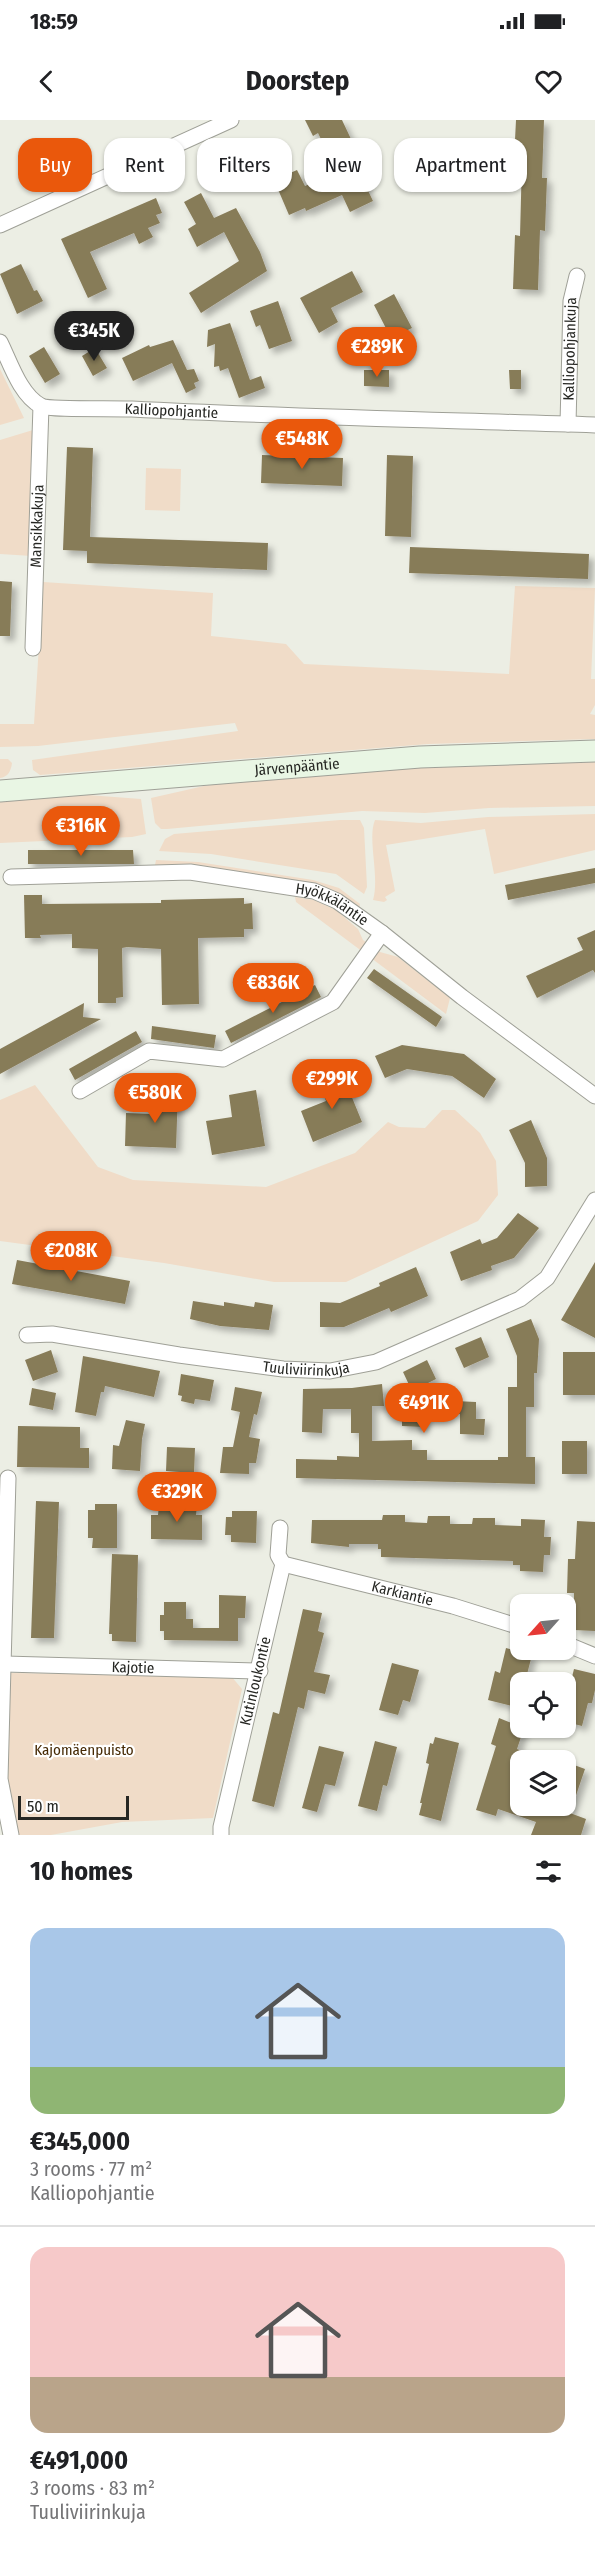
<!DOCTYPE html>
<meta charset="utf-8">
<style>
:root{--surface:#fff;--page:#f2f2f2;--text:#202124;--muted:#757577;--line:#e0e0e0;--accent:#ea580c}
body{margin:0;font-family:"Fira Sans Condensed",sans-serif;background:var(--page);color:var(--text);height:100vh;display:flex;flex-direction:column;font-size:22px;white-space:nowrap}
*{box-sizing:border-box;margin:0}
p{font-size:20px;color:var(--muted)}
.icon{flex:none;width:33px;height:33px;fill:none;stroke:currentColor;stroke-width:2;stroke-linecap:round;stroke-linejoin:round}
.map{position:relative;height:1715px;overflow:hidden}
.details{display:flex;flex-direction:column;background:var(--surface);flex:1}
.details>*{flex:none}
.guide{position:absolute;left:18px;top:18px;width:560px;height:54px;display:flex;gap:12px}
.needle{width:39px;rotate:243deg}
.fabs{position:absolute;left:510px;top:1474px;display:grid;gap:12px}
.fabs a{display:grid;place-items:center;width:66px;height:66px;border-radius:12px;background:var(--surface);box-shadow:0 2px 4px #0004;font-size:30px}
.scale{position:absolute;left:18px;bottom:15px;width:111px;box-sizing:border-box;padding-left:6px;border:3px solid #262723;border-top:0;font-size:16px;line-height:21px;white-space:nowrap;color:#262723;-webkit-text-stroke:4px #fff;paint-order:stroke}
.price{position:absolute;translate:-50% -51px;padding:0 14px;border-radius:21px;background:var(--accent);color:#fff;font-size:20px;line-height:39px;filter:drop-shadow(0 2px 3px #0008)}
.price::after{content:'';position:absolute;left:50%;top:36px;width:18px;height:14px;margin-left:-9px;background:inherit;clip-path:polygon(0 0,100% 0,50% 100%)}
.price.current{background:#222;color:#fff}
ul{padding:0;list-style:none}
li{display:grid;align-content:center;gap:12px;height:318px;padding:0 30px}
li+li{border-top:2px solid var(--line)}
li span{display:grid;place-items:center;height:186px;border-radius:18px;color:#555}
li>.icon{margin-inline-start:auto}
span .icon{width:108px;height:108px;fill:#fffc;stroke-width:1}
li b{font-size:26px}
h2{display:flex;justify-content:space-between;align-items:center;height:72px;padding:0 30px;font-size:26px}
.tag{padding:0 21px;border-radius:18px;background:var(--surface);box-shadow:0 2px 4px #0004;font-size:21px;line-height:54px}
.tag.current{background:var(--accent);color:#fff}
.status{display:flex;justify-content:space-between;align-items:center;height:42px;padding:0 30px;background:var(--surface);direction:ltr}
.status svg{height:16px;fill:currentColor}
header{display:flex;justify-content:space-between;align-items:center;height:78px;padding:0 30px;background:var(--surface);font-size:27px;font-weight:700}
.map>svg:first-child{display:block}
</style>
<div class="status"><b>18:59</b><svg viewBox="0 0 49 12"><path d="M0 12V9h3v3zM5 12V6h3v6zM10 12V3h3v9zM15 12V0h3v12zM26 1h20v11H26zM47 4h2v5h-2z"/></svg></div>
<header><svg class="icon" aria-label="back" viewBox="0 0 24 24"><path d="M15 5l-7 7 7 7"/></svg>Doorstep<svg class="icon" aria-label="heart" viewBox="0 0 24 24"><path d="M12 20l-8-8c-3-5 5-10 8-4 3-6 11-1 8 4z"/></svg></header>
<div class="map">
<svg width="595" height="1715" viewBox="0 0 595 1715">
<defs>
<filter id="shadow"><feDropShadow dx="5" dy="5" stdDeviation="3" flood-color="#0004"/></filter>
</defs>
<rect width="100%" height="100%" fill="#eceee4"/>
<path fill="#f0dcc8" d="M0,249L24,298L0,305Z
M33,310L32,436L0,434V320Z
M146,348L181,349L180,391L145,390Z
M43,462L213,473L211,516L286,524L304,544L509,554L515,466L595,468L591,559H595V585L590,594L595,595V619L428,624L40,655L33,650L32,640L238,611L235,603L38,626L0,627V604H34Z
M0,639H8L12,643C11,651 8,657 0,658Z
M595,642V686L489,688L425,693L362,691L167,709H161L155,703L151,678L204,666L250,660L413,648Z
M88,675L141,679L146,714L132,717L0,723V681Z
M595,694V730L494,754L485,709L386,725L395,771L385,777L387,780L384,782L373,780C380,756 367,719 375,700L421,703L488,697Z
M340,700H360L364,708L367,767L364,774L336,754L211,734L159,731L165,719L174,714Z
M156,740L198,742L313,760L339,768L360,784L359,789L335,771L317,764L199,745H155Z
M295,777L314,780L336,790L358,809L363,820L380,832L398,837L450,878L446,894L296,782Z
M35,965L98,1047L133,1060L266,1067L355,1033L388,1002L399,1007L425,1008L442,990H455L480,1013L496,1041L498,1075L478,1101L346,1162H274L164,1143L0,1121V980Z
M10,1553L231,1556L242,1569L213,1698L122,1702L51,1715H16L6,1658Z"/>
<path fill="#877b59" filter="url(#shadow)" d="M305,0H342L367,53L361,56L373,81L350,92L342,75L306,91L305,88L289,95L274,60L297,50L305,66L337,52L318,13L313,16Z
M516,0H544L542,58H547L545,111L540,110L538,170L513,169L515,115L520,116L522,40H514Z
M201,73L214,98L236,88L260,132L267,151L201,193L189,173L239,141L224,112L197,127L188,109L196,104L184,82Z
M156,78L162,93L156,95L160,103L148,108L153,117L139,124L134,113L90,132L107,169L88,178L61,119Z
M21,144L34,171L37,170L43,181L17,194L0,154Z
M352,151L363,172L331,188L338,202L319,213L300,178Z
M394,174L412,208L391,218L374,185Z
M278,181L292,221L269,229L260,205L256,207L250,191Z
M230,203L250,260L261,256L265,268L239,278L228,248L220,251L219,246L214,247L215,224L207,227L208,210Z
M173,220L187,250L194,249L199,261L194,263L196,268L186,273L172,243L133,261L122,238L149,225L150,227Z
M44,227L60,254L45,263L29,236Z
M95,228L107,248L93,256L82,236Z
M364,250H389V267L364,266Z
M509,250H521V269H510Z
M67,327L93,328L90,417L268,423L267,450L87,443V431L63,430Z
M262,335L343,338L342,366L261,363Z
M387,335L413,336L411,417L385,416Z
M410,427L589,434L588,459L409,453Z
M0,461L12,462L10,516H0Z
M28,730H133L134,744H28Z
M595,748V763L508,780L505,765Z
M24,775H42V784L161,783V780L244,778V784L252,783L253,809H244V817L198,818L199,884L162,885L161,829L127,827L122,828L123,877L116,878V883H98V829L72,828V814L40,815L41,818H25Z
M595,810V853L593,850L537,878L526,856L583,830L577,818Z
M374,849L442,897L436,907L367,858Z
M315,865L321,877L231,923L225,911Z
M84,883L83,897L101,899L0,954V929Z
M152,906L216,915L214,928L151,919Z
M136,911L142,922L75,960L69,949Z
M402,925L464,934L496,959L484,978L452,956L407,949L385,958L375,936Z
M342,953L362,1002L313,1022L301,991L326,981L319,962Z
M256,970L265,1026L212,1035L206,1001L232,997L229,975Z
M152,972H178L176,1028L125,1026L126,993L152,994Z
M531,1000L547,1038V1066L525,1067V1043L509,1010Z
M518,1093L539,1108L514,1138L491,1146L492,1150L461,1161L450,1132L480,1119L482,1124L497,1118Z
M17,1140L130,1161L125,1184L12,1164Z
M595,1142V1218L561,1200Z
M416,1147L428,1176L391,1192L389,1188L344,1207H320V1182L340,1183L380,1166L379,1163Z
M193,1181L224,1186V1182L254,1187L255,1182L273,1185L269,1210L220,1206L190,1199Z
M531,1199L539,1219L537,1253H534V1287H526V1337H535V1364L296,1358V1339L337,1340V1336L359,1337V1313H351V1289H323L322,1313L302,1312L303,1269L352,1268L382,1264L384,1286H372V1321L412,1320V1330H427V1340H498V1337H508V1267H517V1236L506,1209Z
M481,1217L489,1237L464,1248L455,1228Z
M51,1230L58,1252L33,1261L25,1240Z
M563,1232H595V1275H563Z
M83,1236L160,1251L154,1277L105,1266L104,1272H101L96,1296L75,1292Z
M427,1240L436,1259L412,1271L403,1252Z
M181,1254L214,1260L210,1281L195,1279L194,1284L181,1281L182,1276L178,1275Z
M235,1267L262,1272L257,1295L254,1294L249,1317L260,1319L256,1343H249V1354L220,1353L223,1327H233L240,1292L231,1290Z
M32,1268L56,1273L53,1290L29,1285Z
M455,1281L476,1282V1299H485L484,1315L460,1314V1294H455Z
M402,1291H423V1307L402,1306Z
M126,1300L145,1304L142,1319L140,1351L112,1349L113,1325L119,1326Z
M18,1306L80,1307V1328H89V1348L17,1347Z
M562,1321H587V1354H562Z
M167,1327L195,1328L194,1353L166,1351Z
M36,1381L59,1382L54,1518H31Z
M95,1384H117V1428H92L93,1418H88V1390H95Z
M159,1385L197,1386L196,1395H202V1420L151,1419V1395H158Z
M232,1391H257L256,1423L231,1422V1415H225L226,1397H232Z
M383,1395H405V1402L427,1403L428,1396H450V1404H472L473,1398H495V1405L521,1406V1399L545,1400L544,1417H551L550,1435H544L543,1452L520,1451V1445H513V1441L381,1437V1429H378V1424H349V1427L311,1423L312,1400H382Z
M577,1401L595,1402V1511L574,1510V1473H567L568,1439H575Z
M112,1434L138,1435L136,1522L112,1521V1514H109Z
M219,1475L246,1476L245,1498H238V1521L164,1520V1511H160V1495H164V1482H186V1499H193V1508H219Z
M303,1489L322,1493L318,1511L324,1513L314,1552L330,1555L325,1574L308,1570L304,1589L298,1587L274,1687L252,1681L273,1592L279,1594Z
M506,1528L532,1535L525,1562L519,1561L512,1586L488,1580L495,1551L500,1553Z
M392,1543L419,1550L410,1582L403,1580L398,1595L379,1590Z
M574,1549L595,1554V1570L592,1583H588L582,1606L566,1602V1573H568Z
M499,1598L524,1608L517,1629L524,1632L511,1671L520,1674V1686H547L566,1692V1642L585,1649L570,1693L586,1699L581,1715H531L536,1702L498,1689L496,1696L476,1690L496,1626L491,1624Z
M435,1617L459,1623L441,1701L419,1695L422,1683H420L429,1644L426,1643L430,1623L433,1624Z
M375,1621L397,1627L387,1666L383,1665L377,1691L358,1686Z
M319,1626L344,1632L335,1666L325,1664L317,1692L302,1688Z"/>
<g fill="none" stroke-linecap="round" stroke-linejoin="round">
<g stroke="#9fa097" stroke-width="17">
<g id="street">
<path d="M0,105L231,0"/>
<path id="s1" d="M0,222C10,242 20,275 41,286C50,290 116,288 132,289C286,297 441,300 595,305"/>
<path id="s2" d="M568,304L571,181L577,156"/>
<path id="s3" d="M33,528L41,286"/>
<path id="s4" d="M11,757L190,752L314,771L337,781L382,813L462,877L595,976"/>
<path d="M80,971L149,931L223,939L333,882L382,813"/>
<path id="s5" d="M27,1215L52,1214L179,1235L283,1249L330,1251L376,1242L520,1179L547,1158L595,1080"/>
<path d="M8,1358L0,1659L11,1715"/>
<path id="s6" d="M283,1444L453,1486L520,1507"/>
<path d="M566,1524L595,1536"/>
<path id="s7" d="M5,1544L260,1551"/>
<path id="s8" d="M221,1715V1707L283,1444L278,1435L280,1408"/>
</g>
</g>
<g stroke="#9fa097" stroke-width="23">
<g id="secondary">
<path id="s9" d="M0,671L420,637L595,631"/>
</g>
</g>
<use href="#street" stroke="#fff" stroke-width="15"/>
<use href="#secondary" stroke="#e9f6e4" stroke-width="21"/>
</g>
<g text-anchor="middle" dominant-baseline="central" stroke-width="4.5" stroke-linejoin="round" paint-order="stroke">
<g font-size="15" fill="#262723" stroke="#fff">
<text stroke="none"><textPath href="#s2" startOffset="75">Kalliopohjankuja</textPath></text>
<text stroke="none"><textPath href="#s1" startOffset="208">Kalliopohjantie</textPath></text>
<text stroke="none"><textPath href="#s3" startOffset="122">Mansikkakuja</textPath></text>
<text stroke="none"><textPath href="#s9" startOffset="298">Järvenpääntie</textPath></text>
<text stroke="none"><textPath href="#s4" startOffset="326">Hyökkäläntie</textPath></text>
<text stroke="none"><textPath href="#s5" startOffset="282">Tuuliviirinkuja</textPath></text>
<text stroke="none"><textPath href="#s6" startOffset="123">Karkiantie</textPath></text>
<text stroke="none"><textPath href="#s7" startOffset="128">Kajotie</textPath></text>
<text stroke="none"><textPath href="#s8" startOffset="158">Kutinloukontie</textPath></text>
</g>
<g font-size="15" fill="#462a05" stroke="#fff">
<text x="84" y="1630">Kajomäenpuisto</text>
</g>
</g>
</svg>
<div class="fabs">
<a><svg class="needle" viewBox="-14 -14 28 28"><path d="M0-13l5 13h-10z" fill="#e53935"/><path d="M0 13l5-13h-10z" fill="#757577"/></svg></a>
<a><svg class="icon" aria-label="locate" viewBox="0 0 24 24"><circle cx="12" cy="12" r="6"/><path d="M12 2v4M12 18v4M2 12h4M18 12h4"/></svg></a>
<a><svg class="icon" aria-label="layers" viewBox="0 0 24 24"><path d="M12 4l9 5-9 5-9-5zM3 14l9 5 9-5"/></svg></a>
</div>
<div class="scale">50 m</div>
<b class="price current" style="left:94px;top:242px">€345K</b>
<b class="price" style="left:377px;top:258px">€289K</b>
<b class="price" style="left:302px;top:350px">€548K</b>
<b class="price" style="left:81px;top:737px">€316K</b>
<b class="price" style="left:273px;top:894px">€836K</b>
<b class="price" style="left:332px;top:990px">€299K</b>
<b class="price" style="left:155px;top:1004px">€580K</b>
<b class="price" style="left:71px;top:1162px">€208K</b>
<b class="price" style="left:424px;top:1314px">€491K</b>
<b class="price" style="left:177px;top:1403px">€329K</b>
<div class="guide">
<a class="tag current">Buy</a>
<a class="tag">Rent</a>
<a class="tag">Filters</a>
<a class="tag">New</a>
<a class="tag">Apartment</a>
</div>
</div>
<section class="details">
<h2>10 homes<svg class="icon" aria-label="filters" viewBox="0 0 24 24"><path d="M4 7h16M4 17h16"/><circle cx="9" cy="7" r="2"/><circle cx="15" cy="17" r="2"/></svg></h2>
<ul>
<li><span style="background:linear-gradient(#a9c7e8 75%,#8fb573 0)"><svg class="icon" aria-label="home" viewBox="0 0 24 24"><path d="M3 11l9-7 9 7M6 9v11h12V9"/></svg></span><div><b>€345,000</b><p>3 rooms · 77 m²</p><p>Kalliopohjantie</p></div></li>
<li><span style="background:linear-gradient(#f6c9c9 70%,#b9a48a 0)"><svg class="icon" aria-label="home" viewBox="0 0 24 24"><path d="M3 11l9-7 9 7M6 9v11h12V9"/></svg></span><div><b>€491,000</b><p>3 rooms · 83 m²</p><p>Tuuliviirinkuja</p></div></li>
</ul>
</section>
